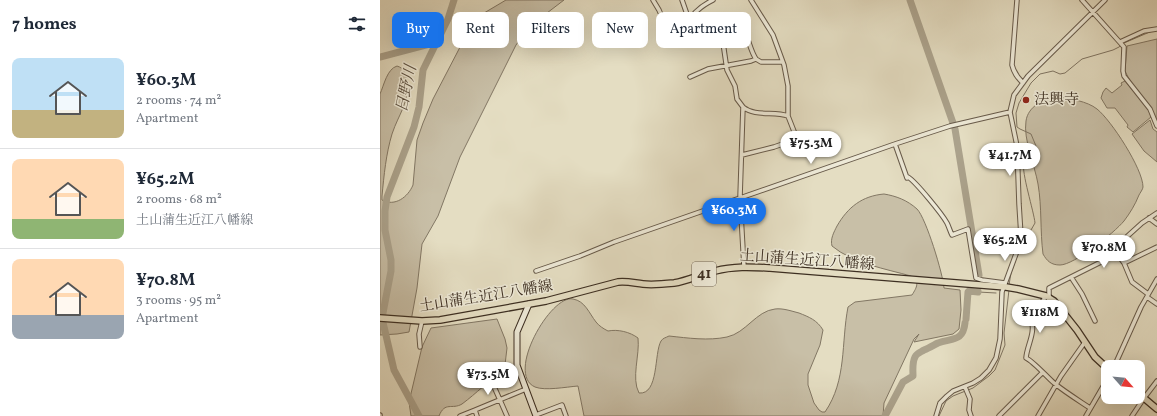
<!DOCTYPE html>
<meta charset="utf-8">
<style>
:root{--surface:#fff;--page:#f6f6f7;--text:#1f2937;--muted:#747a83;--line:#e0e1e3;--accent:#1a73e8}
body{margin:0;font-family:Vollkorn,"Noto Serif JP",serif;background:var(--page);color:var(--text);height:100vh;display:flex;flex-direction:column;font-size:15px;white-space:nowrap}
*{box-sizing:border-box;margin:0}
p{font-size:13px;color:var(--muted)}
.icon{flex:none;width:22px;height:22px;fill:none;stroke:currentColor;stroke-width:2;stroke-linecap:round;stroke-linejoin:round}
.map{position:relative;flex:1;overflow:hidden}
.sheet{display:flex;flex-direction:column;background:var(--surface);width:380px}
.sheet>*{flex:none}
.guide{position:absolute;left:12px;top:12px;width:380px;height:36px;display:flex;gap:8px}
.needle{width:26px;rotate:117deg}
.fabs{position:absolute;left:721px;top:360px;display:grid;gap:8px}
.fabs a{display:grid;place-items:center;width:44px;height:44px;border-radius:8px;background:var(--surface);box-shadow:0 4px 16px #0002;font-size:20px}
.price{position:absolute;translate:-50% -34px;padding:0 9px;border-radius:14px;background:#fff;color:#222;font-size:13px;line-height:26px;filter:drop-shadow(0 1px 2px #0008)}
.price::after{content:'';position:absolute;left:50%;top:24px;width:12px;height:9px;margin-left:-6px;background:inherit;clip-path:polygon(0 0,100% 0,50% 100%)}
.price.selected{background:var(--accent);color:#fff}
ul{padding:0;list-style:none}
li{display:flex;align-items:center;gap:12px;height:100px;padding:0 12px}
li+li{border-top:1px solid var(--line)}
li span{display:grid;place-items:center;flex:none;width:112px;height:80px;border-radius:8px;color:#555}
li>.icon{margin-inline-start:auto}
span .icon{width:48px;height:48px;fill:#fffc;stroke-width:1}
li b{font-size:17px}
h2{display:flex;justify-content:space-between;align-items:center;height:48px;padding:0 12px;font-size:17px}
.chip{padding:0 14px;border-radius:8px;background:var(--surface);box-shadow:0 4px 16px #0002;font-size:14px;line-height:36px}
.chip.selected{background:var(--accent);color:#fff}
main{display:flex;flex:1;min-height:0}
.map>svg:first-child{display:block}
</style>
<main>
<section class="sheet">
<h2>7 homes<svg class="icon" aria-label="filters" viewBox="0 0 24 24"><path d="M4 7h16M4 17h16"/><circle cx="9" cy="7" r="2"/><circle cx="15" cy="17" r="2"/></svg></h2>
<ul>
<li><span style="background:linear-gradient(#bfe0f5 65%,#c2b280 0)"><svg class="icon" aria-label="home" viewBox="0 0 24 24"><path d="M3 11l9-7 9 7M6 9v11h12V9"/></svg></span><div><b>¥60.3M</b><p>2 rooms · 74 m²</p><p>Apartment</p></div></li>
<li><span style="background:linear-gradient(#ffd9b3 75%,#8fb573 0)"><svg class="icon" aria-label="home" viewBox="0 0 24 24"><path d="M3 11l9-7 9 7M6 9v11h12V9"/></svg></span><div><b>¥65.2M</b><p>2 rooms · 68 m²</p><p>土山蒲生近江八幡線</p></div></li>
<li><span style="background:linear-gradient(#ffd9b3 70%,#9aa5b1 0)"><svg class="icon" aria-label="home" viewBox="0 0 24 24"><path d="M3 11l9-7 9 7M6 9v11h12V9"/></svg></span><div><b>¥70.8M</b><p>3 rooms · 95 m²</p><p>Apartment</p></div></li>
</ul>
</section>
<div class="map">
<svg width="777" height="416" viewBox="0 0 777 416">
<rect width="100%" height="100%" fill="#e4ddc2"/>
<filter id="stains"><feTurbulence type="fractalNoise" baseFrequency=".005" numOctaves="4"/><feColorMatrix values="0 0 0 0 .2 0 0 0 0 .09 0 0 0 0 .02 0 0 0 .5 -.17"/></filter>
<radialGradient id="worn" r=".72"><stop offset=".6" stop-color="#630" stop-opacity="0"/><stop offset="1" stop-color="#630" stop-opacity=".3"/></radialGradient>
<path fill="#c8bfa7" stroke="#827764" d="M126,0H184L150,26L136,45L80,157L58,216L42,244L37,288L29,332L17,334L0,335V94C4,85 7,69 17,66C24,68 26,74 27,81C29,104 19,113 12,134C6,154 4,175 2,196V200C15,207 28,197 33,185L37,140L43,123L53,99L91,26L99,16Z
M777,39V123L748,77L745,71L747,46Z
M745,81L769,110L771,117L753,132L747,127L748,125L735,108H727L721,98L723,92L726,88L732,93L742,85L741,83Z
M677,96C690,99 707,101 717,109C731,120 763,169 763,187C763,189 760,193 759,195C755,205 750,213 744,221C734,233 694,265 680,265C671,265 667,261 663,254C660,231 662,207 658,184C655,166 643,139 646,121C648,106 664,99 677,96Z
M770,120L773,129L777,132V162L764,151L752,134Z
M504,194C516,196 527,200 537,209C546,218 563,274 564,288L580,290L581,310L579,329L573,334L534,342L539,334L534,339L504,403L503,416H204L198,386C186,387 165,391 155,387C125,374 171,294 193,299C205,301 209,313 216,322C219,326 224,329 228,331C238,329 250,332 258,338C260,355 251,378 259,393C279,395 274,353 281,341C283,338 285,338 289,336C308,338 328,341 347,337C366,333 376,311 395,309C403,308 411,311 419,313C429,317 437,320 443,330L440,345L428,374V385L434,403L439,410L442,412H445C467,380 461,343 468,307L475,302L532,295C537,287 540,282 531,276C506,269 472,263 452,246C450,239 454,232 457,226C468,207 482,196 504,194Z
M117,319L125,339L127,348L124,373C107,381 97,393 82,404C72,410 65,401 59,416H31L29,402L42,347L51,328Z"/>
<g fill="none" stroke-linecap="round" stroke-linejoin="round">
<path stroke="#7f7462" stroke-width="1" d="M629,285L631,273L639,251L655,223C654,212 641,171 644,164C647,158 653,152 656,146L651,134L640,129L637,127L636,113L639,103L651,83L660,74L673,71L680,74L685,73L702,59L733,50L739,47L744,43L772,31
M598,292L616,293
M559,416L566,401L573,396L593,388L609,376L615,370L625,345L624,333L629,290"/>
<path stroke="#aba28c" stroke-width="7" d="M530,0L573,123
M0,57L57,42
M575,129L599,275
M586,319L588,292L589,291L598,292V291
M39,416L14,370L2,318L11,271V260L5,230V211L7,197L34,127L39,107L43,70L68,19L74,0
M505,416L523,382L533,376C533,370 532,363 535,357C537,353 541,352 544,350C549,348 554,345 558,343C572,338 583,342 585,323"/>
<g stroke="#675a4a" stroke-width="5.5">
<path id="street" d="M273,0L279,10L288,31L308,24C312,13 323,5 333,0
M302,0L309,20
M637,0L632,65C634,73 637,77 643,83
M702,0L744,47L743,71L744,76L770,109L777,126
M308,24C322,33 330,24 341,29L347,70L355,86L357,99L363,107L360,197L364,267
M341,29L359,26C369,34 369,49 376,59
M740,42L764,31L777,29
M310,77L328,69L371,61L376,59L381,62H402
M363,107C375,117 394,111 408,116
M515,144L527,178
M362,155L394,147L417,139L408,116V86L404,65L393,35L371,0
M528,177C536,182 562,214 567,223C569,227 570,231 572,235L588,229L596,278L602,280L625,283
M769,218L777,224
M735,251L744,263L752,282L768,294
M744,263L777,247
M156,271L200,256L234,242L515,144L570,126L630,112
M691,277L702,294L715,321
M666,296L651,319C656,333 647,345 646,358C653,361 667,377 674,383C685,392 698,400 710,408
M669,297V288L725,260L735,251L741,242L762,223L777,213
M767,297L777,304
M40,347L39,334L42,321
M734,367L761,307L777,279
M111,380L120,400
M585,387L590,399L589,410L591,416
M120,400L127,416
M0,415V416
M156,415L182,405L186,416
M80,416L95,410
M97,416L95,410L146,389
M556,416L560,403L567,396L573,391L593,383L601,378L609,370L616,358L620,339L622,292L640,243L641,236L639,204L637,146L630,112L634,95L648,76L725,0
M619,416L662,373
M658,416L681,376L705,342
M706,416L728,378
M752,416L764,398L777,381"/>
</g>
<g stroke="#3d2f22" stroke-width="7">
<path id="secondary" d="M149,304L137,332V365L156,416"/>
</g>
<g stroke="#3d2f22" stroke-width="8">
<path id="primary" d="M0,318L42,321L60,320L166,301L238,282C247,281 254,283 263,284C272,285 284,284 294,283C308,281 321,274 335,271C354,266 371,267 390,268L626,287L638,289L666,296L674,301L697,330L715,357L728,369
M758,393L777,409"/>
</g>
<use href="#street" stroke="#ede9d7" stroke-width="3.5"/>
<use href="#secondary" stroke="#ede9d7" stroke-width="5"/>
<use href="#primary" stroke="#e4ddc2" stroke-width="5.5"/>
</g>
<circle fill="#8f2418" stroke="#ede9d7" stroke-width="1.5" cx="646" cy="100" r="4"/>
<g text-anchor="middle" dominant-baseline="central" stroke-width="3" stroke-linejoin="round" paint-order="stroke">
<rect fill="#ede9d7" stroke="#726758" stroke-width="1" x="312" y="262" width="24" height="24" rx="3"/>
<g font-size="14" font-weight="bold" fill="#3d2f22">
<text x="324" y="274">41</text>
</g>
<g font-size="15" fill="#3d2f22" stroke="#ede9d7" text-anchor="start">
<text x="654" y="100">法興寺</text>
</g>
<g font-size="15" fill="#3d2f22" stroke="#ede9d7">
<text transform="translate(427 261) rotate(4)">土山蒲生近江八幡線</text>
<text transform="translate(106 297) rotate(-9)">土山蒲生近江八幡線</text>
</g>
<g font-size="16" font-style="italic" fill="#584c3c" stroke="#ede9d7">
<text transform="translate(27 89) rotate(-78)">日野川</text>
</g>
</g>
<rect width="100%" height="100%" filter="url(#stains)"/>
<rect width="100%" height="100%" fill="url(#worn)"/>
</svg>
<div class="fabs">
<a><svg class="needle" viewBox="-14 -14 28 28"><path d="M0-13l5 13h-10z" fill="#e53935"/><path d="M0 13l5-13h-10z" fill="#747a83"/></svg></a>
</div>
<b class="price" style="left:431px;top:165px">¥75.3M</b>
<b class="price" style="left:630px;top:177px">¥41.7M</b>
<b class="price selected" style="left:354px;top:232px">¥60.3M</b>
<b class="price" style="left:625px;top:262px">¥65.2M</b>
<b class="price" style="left:724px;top:269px">¥70.8M</b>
<b class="price" style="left:660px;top:334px">¥118M</b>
<b class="price" style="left:108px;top:396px">¥73.5M</b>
<div class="guide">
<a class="chip selected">Buy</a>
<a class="chip">Rent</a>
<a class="chip">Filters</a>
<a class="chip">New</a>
<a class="chip">Apartment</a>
</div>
</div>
</main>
